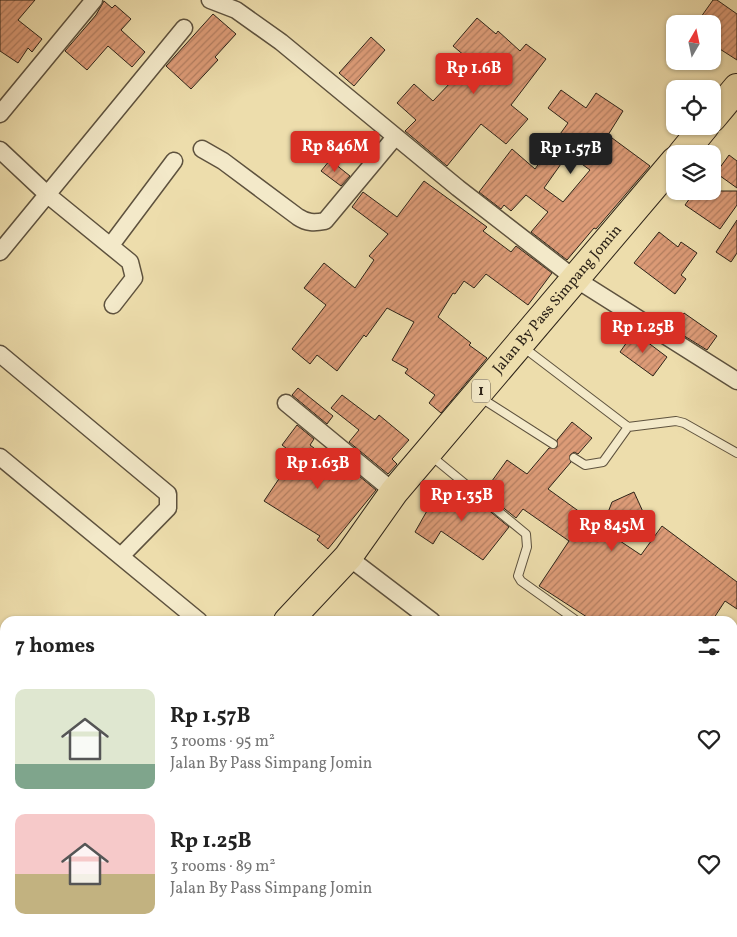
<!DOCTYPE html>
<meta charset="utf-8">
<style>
:root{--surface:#fff;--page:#f6f6f6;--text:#222;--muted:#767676;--accent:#d93025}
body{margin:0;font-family:Vollkorn,serif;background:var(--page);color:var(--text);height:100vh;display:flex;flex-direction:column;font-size:19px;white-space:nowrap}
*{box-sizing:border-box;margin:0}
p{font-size:16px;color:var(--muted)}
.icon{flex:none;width:28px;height:28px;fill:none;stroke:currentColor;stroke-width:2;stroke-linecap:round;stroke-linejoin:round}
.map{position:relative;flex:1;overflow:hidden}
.details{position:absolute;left:0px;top:616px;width:738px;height:321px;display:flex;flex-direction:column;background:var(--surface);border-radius:15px 15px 0 0;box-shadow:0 1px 4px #0004}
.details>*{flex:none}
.needle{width:32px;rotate:9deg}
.fabs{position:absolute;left:666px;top:15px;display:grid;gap:10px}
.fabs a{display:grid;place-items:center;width:55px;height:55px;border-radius:10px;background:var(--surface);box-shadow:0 1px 4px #0004;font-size:25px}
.price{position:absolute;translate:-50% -42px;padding:0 11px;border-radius:5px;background:var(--accent);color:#fff;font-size:16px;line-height:32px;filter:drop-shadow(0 1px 2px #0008)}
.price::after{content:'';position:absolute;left:50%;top:30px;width:15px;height:11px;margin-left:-8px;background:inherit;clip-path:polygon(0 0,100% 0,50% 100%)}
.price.current{background:#222;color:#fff}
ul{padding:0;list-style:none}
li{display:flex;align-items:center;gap:15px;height:125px;padding:0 15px}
li span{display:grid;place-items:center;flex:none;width:140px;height:100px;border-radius:10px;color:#555}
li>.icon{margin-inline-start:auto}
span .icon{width:60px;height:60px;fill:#fffc;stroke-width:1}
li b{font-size:21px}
h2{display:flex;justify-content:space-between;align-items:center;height:60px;padding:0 15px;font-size:21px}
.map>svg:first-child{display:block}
</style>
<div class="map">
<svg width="737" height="937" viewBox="0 0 737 937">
<defs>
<pattern id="building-hatch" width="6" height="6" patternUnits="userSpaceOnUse" patternTransform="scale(1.25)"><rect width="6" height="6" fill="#dc9b77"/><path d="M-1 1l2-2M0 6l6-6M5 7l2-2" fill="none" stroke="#b37e61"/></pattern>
</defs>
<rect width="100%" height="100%" fill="#edddac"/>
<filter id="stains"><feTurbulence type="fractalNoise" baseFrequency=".004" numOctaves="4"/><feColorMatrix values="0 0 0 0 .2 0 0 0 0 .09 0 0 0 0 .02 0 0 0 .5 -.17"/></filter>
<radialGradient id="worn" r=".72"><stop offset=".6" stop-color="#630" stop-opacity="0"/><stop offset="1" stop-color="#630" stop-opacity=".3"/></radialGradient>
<path fill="url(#building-hatch)" stroke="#2e2419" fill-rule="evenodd" d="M0,0H35L18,20L42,39L32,52L28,48L18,63L0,51Z
M713,0H717L737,14V60L712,44V24H696Z
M104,1L112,8L115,5L131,19L121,30L145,52L132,67L108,46L87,70L65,51L96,15Z
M213,14L236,34L215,57L218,60L191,89L166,66Z
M477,18L496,34L498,31L520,51L526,44L546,59L511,105L528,119L506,144L481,124L447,166L405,131L416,120L397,103L414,84L433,101L471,61L453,46Z
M371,37L385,50L354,86L339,73Z
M561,90L586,108L596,93L623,111L608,135L650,166L596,229L594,228L567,260L531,232L548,212L526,195L511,211L504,205L501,209L479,192L512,149L535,169L568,123L548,108ZM568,154L590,170L563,202L544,188Z
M729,155L737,161V188L716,173Z
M330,160L350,176L341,186L321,171Z
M424,181L487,227L483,231L511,252L516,246L552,273L528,305L486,274L474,288L464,281L455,294L453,293L438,317L471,343L469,345L487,358L441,413L429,403L435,395L405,373L408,369L392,360L414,322L387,308L366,337L364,335L337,371L317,355L310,364L292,349L326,305L304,288L324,263L355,288L374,260L369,256L388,234L352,207L363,192L397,217Z
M695,191H737V205L720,229L685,205Z
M737,220V253L731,262L716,252Z
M659,232L678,247L681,242L697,253L681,275L686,279L675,294L634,263Z
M684,313L717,336L707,350L673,329Z
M634,332L667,357L653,376L620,352Z
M298,388L333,416L327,424L292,395Z
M342,395L375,420L379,415L409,440L392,459L397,464L388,474L349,442L359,430L331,408Z
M572,422L592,438L578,454L574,452L570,455L571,462L548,489L602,528L612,502L634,492L644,514L605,531L641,555L662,526L737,582V609L725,601L712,621H593L539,586L569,541L523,509L516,518L484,492L507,460L527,474L549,448L557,447V440Z
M297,425L314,439L310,445L332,462L336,457L376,490L328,549L317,540L320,536L264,501L295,455L282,445Z
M452,480L509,527L483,560L441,531L433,544L415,532L432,502L434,503Z"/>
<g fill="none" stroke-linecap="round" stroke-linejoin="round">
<g stroke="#5e523e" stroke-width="10">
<path id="lane" d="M523,347L628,427L676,421L684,423L737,453
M481,398L553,444
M430,455L526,534L527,547L518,576L521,581L577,621
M574,458L585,465L603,462L628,427
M394,932L399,937"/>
</g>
<g stroke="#5e523e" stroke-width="19">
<path id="street" d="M210,0L236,10L281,42L458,188L574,278L737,381
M0,114L94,0
M202,149L223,161L298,217C307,223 314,223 325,221L395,137
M0,150L49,196L130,262L134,278L113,305
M111,245L174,161
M0,252L184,28
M0,354L168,494V508L121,556
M286,403L394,492
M0,457L199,621
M348,557L432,621
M734,840L737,834
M186,932L187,937"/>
</g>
<g stroke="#2e2419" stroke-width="30">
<g id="highway">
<path d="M712,118L737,88"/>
<path d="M682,154L705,126"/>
<path id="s1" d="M288,621L348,557L394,492L675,161"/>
<path d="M20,937L24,932"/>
</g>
</g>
<use href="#lane" stroke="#f3e9c9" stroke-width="8"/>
<use href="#street" stroke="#f3e9c9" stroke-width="16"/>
<use href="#highway" stroke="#edddac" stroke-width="28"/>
</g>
<g text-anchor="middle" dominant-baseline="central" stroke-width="5" stroke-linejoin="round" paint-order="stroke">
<rect fill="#f3e9c9" stroke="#695f4e" stroke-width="1" x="472" y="379.5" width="18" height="23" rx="4"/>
<g font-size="14" font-weight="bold" fill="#2e2419">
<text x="481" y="391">1</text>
</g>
<g font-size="15" fill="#2e2419" stroke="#f3e9c9">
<text stroke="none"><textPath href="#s1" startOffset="420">Jalan By Pass Simpang Jomin</textPath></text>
</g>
</g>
<rect width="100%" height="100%" filter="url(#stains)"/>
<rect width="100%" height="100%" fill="url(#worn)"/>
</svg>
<div class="fabs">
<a><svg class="needle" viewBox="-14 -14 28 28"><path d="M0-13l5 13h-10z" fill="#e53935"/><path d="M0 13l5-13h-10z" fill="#767676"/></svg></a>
<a><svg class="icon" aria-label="locate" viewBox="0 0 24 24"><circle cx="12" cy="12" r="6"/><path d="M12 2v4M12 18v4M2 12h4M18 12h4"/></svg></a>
<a><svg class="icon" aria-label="layers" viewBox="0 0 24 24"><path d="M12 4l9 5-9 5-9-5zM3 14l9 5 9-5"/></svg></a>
</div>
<b class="price" style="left:474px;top:95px">Rp 1.6B</b>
<b class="price" style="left:335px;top:173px">Rp 846M</b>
<b class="price current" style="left:571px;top:175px">Rp 1.57B</b>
<b class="price" style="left:643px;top:354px">Rp 1.25B</b>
<b class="price" style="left:318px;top:490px">Rp 1.63B</b>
<b class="price" style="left:462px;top:522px">Rp 1.35B</b>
<b class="price" style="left:612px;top:552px">Rp 845M</b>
<section class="details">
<h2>7 homes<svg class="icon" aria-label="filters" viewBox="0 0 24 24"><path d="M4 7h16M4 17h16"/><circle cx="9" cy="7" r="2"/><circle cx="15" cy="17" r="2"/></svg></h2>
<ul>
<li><span style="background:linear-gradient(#dfe7d0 75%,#7fa58c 0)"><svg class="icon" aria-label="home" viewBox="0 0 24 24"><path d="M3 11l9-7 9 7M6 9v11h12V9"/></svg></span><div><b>Rp 1.57B</b><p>3 rooms · 95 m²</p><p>Jalan By Pass Simpang Jomin</p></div><svg class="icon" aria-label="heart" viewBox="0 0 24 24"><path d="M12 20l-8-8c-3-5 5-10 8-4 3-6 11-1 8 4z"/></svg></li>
<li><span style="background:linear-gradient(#f6c9c9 60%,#c2b280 0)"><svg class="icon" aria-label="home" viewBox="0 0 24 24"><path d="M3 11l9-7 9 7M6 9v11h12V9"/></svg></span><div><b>Rp 1.25B</b><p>3 rooms · 89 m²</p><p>Jalan By Pass Simpang Jomin</p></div><svg class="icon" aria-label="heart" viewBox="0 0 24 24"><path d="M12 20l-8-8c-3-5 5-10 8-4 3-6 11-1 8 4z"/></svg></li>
</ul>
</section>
</div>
